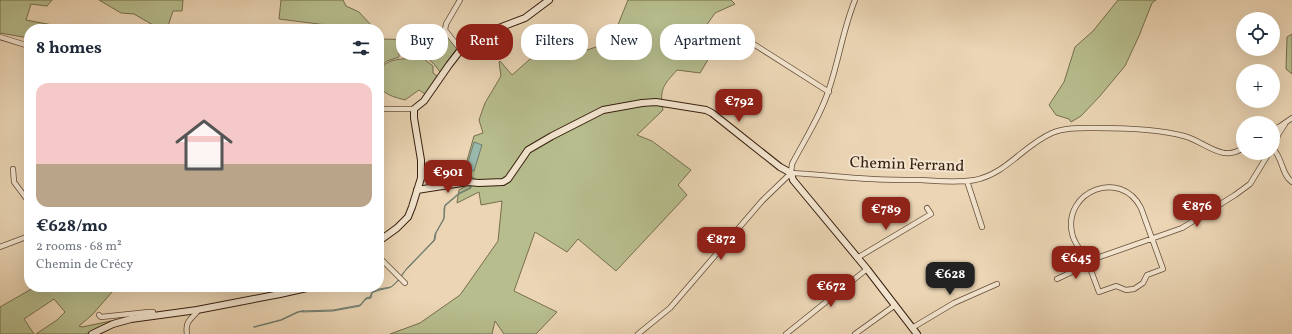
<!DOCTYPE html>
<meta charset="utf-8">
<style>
:root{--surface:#fff;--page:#f2f2f3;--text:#1f2937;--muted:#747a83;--accent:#8f2418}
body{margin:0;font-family:Vollkorn,serif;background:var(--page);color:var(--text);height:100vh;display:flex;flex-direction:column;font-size:15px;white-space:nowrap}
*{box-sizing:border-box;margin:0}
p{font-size:13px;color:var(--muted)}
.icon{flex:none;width:22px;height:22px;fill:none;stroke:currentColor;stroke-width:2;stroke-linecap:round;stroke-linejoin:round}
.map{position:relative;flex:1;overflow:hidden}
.side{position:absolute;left:24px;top:24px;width:360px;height:268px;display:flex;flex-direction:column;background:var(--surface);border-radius:16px;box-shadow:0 4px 16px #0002}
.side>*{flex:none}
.guide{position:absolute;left:396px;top:24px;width:380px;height:36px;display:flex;gap:8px}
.fabs{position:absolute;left:1236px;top:12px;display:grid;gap:8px}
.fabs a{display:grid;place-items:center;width:44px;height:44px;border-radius:50%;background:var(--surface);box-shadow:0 4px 16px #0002;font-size:20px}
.price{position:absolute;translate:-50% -34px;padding:0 9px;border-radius:8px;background:var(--accent);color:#fff;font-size:13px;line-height:26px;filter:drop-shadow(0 1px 2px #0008)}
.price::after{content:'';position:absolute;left:50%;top:24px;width:12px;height:9px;margin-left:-6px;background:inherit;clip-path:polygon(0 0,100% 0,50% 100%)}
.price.active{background:#222;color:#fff}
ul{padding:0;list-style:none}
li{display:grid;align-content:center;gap:8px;height:212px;padding:0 12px}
li span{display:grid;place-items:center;height:124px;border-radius:12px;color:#555}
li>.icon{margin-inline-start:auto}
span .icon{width:72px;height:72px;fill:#fffc;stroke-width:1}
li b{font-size:17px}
h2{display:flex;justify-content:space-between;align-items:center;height:48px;padding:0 12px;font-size:17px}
.pill{padding:0 14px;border-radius:16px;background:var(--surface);box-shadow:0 4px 16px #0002;font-size:14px;line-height:36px}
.pill.active{background:var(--accent);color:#fff}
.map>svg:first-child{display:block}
</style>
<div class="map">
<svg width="1292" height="334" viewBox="0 0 1292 334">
<rect width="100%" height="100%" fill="#ebd5b4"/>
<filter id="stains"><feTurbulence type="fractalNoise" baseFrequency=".005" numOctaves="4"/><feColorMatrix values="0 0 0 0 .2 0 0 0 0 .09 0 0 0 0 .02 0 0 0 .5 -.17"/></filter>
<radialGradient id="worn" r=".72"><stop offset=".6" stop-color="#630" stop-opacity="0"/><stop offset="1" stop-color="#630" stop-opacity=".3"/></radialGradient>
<path fill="#b7bd8d" stroke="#776e4e" d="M0,0H52L47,6L31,4L26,20L63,27L62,29H29V38L0,33Z
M99,0H183L182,11H173L167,29H160L134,14L121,13Z
M281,0H343L346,6L359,12L372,26L358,29L279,19Z
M628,0H731L735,4L715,13L699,36L720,48L709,58L700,73L677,70C664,85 659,88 663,110L637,135L652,141L691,170L678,185L687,195L616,271L578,239L567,252L535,232L514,291L557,312L536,334H504L495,321L492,334H390L420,323L460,295L498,241L502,201L481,205L479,192L457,203L459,190L476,180L464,171L474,136L483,133L479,120L485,103L501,76L499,62L500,61L512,75L538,52L548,48L566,27L578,53L611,42Z
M1118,0H1156L1152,3L1139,36L1125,66L1100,96L1081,116L1071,122L1069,119L1056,115L1049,105L1064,82L1075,47L1093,31Z
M443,31L457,48L440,72L434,64L425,56V43H399V57L387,61L379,68L380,39L432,40Z
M1292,34V74L1286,69L1287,37Z
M424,59L433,66V73L437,76L425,94L419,90L405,100C391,96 378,94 379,76C379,70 383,66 387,63C397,57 413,59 424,59Z
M35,287H119L112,292L92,315L79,326L82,327L111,321L86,334H36L57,320L65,312L54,299L24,319L34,334H0V307Z"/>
<path fill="#98b9ac" stroke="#717b6e" d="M474,142L482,145L474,171L466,169Z
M470,186H471V188L459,194L445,206L444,219L436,233L435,240L409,267C402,272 399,282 391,287C388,289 379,289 372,293L371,298L366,299L360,306L333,311L302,312V311L333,310L360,305L366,298L370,297L372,292L379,289L391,287L399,280L407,268L434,240L435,234L444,218V209L445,205L459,193L470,188Z"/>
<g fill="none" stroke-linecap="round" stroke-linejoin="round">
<path stroke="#717b6e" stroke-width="1.5" d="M254,327L281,320L298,312L303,311"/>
<g stroke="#644c39" stroke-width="6">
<path id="street" d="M460,0L446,24L445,30L461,50
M0,37L29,46
M744,38L829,92
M379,109H414
M1273,129L1279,127L1292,118
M1278,135L1285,124
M1273,141L1277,139L1278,134
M1273,149C1283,158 1281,174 1292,182
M13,169L14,182L29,202
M791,173C818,174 845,178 872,179C888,180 905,180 921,180C938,181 957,183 975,180C1006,174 1024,145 1052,133C1066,127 1082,128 1097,128C1124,128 1158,129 1184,136C1204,141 1222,163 1243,148
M791,173L792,164C805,139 821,115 829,89C839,60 843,29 855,0
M967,181L982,227
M0,247L29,236
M1083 262a6 6 0 1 1 12 0a6 6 0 1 1-12 0Z
M379,257L405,283
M1085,257C1080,250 1073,241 1072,233C1063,191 1121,168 1141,208L1163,269L1147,275L1143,283L1134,289L1126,290L1116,286L1099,292L1090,268
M857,258L931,214L927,208
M1094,259L1182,228L1235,195L1250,184L1269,153
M1057,279L1080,268L1083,265
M99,315L101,317L149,312H153V315
M912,328L954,303L997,284
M187,334C185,322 190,320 197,312V310
M638,334L670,308L762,201L791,173
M786,334L867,269
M855,334L894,306"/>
</g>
<g stroke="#371f10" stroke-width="8">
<path id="secondary" d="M417,190L468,182L479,183L503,182L508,179L528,150L552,136L603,110L642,103L656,102L706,110L712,113L780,167L791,173L793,180L867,269L917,334
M379,241L397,228L408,217L412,207L421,178V160L414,118V109L424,101L449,65L466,43L475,37L525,18L549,0
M92,334L113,324L131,319L197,310L280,294L311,287"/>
</g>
<use href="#street" stroke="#f2e4ce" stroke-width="4.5"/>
<use href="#secondary" stroke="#f2e4ce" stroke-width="6"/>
</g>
<g text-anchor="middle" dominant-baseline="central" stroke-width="4" stroke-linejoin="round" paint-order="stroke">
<g font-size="16" fill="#371f10" stroke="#f2e4ce">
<text transform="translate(907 165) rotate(2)">Chemin Ferrand</text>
</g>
</g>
<rect width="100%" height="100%" filter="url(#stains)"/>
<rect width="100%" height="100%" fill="url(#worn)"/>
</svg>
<div class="fabs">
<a><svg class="icon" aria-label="locate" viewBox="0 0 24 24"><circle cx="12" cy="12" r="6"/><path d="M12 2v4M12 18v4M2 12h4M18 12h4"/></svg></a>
<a>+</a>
<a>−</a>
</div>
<b class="price" style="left:739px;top:123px">€792</b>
<b class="price" style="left:448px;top:194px">€901</b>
<b class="price" style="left:1197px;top:228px">€876</b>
<b class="price" style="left:886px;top:231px">€789</b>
<b class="price" style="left:721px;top:261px">€872</b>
<b class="price" style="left:1076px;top:280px">€645</b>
<b class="price active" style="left:950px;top:296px">€628</b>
<b class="price" style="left:831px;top:308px">€672</b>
<div class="guide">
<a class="pill">Buy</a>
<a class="pill active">Rent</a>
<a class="pill">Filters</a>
<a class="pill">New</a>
<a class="pill">Apartment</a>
</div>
<section class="side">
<h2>8 homes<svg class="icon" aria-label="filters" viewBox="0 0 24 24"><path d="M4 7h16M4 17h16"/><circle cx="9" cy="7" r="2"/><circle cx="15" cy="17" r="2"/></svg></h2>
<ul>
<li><span style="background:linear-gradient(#f6c9c9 65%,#b9a48a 0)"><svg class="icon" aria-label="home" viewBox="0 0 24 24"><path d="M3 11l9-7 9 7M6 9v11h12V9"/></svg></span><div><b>€628/mo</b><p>2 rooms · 68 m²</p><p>Chemin de Crécy</p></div></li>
</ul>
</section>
</div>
